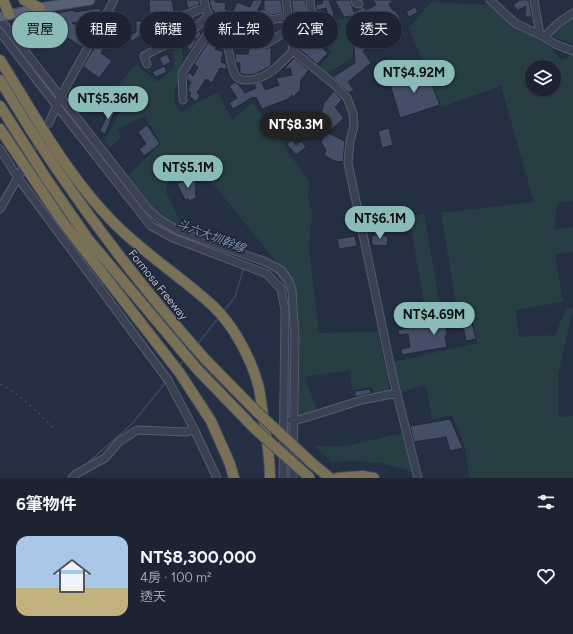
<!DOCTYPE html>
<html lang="zh-TW">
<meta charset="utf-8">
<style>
:root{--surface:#1c2332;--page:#292f3e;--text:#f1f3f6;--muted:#a0a4ac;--line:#3a404d;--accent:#8bbbb9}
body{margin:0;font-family:Figtree,"Noto Sans TC",sans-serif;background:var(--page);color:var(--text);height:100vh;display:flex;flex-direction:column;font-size:15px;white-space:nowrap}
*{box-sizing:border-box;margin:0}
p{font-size:13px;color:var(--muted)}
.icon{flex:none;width:22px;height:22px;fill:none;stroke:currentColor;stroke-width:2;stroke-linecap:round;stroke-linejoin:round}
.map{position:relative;height:478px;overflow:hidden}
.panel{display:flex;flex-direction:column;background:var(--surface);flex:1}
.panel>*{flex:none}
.top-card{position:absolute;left:12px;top:12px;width:549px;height:36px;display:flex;gap:8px}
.buttons{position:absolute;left:525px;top:60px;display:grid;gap:8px}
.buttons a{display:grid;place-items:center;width:36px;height:36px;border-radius:50%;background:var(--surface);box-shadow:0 1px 3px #0004,0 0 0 1px var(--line);font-size:20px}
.price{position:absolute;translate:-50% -34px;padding:0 9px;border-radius:14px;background:var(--accent);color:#111;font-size:13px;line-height:26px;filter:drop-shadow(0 1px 2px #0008)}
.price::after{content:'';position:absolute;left:50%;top:24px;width:12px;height:9px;margin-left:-6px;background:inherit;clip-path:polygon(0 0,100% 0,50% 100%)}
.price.active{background:#222;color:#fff}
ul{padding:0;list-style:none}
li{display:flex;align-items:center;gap:12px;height:100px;padding:0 16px}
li+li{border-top:1px solid var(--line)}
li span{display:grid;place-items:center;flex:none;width:112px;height:80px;border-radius:12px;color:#555}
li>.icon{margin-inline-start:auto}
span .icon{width:48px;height:48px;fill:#fffc;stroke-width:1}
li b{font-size:17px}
h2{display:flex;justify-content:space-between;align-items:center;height:48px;padding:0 16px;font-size:17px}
.chip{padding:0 14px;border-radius:18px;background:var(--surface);box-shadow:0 1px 3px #0004,0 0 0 1px var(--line);font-size:14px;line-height:36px}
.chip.active{background:var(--accent);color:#111}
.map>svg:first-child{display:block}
</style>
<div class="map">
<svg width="573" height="478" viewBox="0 0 573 478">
<rect width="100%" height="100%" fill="#252f43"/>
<path fill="#273e44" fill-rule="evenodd" d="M431,2L488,5L552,49L561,60L571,56H573V201L557,203L554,230L573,227V252L555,255L563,302L516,310L519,337L555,335L566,309L573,308V316L571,317L558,375V417L573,416V478H470L464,445L452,415L432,419L426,385L400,392L393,362L477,343L472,315L458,316L441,213L534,202L501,86L441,107L409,28ZM532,67H554V89H532Z
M573,15V44L552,36L564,21Z
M347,18L353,30V58L327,73L320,67L332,51L318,40L341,27L337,20Z
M175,43L181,45L183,56L181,69L180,82L174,88V101L181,113L201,100L218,93L232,120L253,102L310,183L308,196L312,214L309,248L319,333L378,332L390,392L373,395L372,387L352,390L350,370L305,377L317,411L299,415L298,301L292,279L268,252L191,156L176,165L168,179L166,192L182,225L178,226L155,215L128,175L161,144L145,116L118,129L121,138L109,147L105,141L122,107L114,104L115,89L136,64L157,82L174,69C175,59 172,54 175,43Z
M424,214L442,317L427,320L409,216Z
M403,433L412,472C382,461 363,460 331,462L315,446H346Z"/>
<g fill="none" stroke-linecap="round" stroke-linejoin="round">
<path stroke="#38486b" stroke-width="1.5" d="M13,42L26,58
M163,226L174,232
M258,263C279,272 279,274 289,294
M223,312L235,297L244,267
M197,345L218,318
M179,366L184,360
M288,435L291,321
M84,466L131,425L166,382
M288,478V463"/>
</g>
<path fill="#444e66" stroke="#20283a" d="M149,0H172L174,12L166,14V12H156L153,22H147V16H150Z
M186,0H199L200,4L188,9Z
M209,0H217L215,2L226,3L225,9L232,14L237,2L250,7L253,0H263L251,23L244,32L254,39L249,46H261L266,49L271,47V66L255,74L245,75L240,73V63H236L235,54H248L249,46L239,38L237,41L231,37L236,30L222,19L219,18V15L214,14V11L212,10Z
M264,0H281L283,13L270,15L264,10Z
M291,0H305L309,18H294Z
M322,0H329L334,14H333L338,27L327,33L323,22L329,18L326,8L317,10L316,7V5L323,3Z
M339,0H350L354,12L364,7L366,10L376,5L373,0H395L389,4L393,11L394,10L400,17L397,20L395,18L383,24L379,15L368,21L383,43L377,48L358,23L357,24L352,16L344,17L335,1Z
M520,0H529L532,17H525L526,6L518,10L513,5Z
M415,7L418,12L409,17L406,12Z
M100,8L101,13L99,18L72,23L91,32L82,47L68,38L50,18L49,14L74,10L75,12Z
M110,17L115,20L110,29L105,26Z
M189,19L188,28L170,37H167L165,39H161L163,24L168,23V29H180V22Z
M136,21H142L151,36V38L145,42L140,36L132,41L129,36L136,32Z
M294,22L315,28L318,34L315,43L323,46L324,50L328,53L317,64L298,48Z
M268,30L272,34L262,41L259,38Z
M199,31L201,34L190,51L187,46L196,39L194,36Z
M357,32L368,48L363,51L371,63L348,82L354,90L349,93L333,77L355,63L353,34Z
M214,33L222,46L215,49L223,52L221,62L226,64L227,70L220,68L212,83L206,79L197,93L200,96L196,102L189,96L191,93L188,91V89L191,82L187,80V75L189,72L193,76L198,67L194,64Z
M99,40L106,45L101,53L112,61L99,78L83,66Z
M167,54L171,62L163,66L159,58Z
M294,58L309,70L301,80L300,90L293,97L292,95L288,99L262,109L256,97L254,98L253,97L233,109L229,103L237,98L229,86L235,82L238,84L245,93L256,88L254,84L262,82L265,90L279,85L276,78L292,75L290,68L283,70Z
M164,66L167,72L156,77L152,72Z
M425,67L440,105L400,118L390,84Z
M334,91L342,100L335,107L344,118L328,133L345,141L343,162L334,161L324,155L326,150L321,142L328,128L320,119L324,103Z
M111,106L116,108L105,134L100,131Z
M147,125L160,144L144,156L139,149L146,144L138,132Z
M389,128L393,145L382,148L378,131Z
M295,138L299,143L301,141L306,147L296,155L287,144Z
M193,176L195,180L196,198L189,201L188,199L185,200L177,184Z
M372,235L388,236L387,246L372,245Z
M355,236L357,246L339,249L337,239Z
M471,319L476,339L466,341L463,326L446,329L447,336H445L447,347L402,355L401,349L410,347L408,334L399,335L398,330L449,320L450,323Z
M370,389L371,393L355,397V391Z
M450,419L463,448L450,451L446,437L414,442L410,426Z"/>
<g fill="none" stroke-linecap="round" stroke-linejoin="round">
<path stroke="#3b4458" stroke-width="7" stroke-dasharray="7 3.5" stroke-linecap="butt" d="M23,168L49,123"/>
<g stroke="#555c6d" stroke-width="9">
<path id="minor" d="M204,0C206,17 218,29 226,44C232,54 229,67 236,76C240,81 245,80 250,80C269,78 280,64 293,51
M286,0L293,51L335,85L347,98L353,113L354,126L350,141L348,163L393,378L418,478
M310,0L311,9L321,30
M355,0L356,3L359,4
M490,0L515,23L540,35L555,44L573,51
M534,0L540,35
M263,15L269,20L288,17
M0,19L148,209L160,220L179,231L266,262L281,270L289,281L292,290L295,336L293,478
M0,32L42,87L151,226L173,238L267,274L281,289L285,310L283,478
M544,37L557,24L573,13
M266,44L282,34L290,32
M155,50L191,32L209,15
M147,64L144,56L155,50L158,20L184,16L205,7
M183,100L182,73L213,25
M49,123L61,96L114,0
M0,149L18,178L168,380L194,429
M0,209L22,170
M291,420L301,419L362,400L397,393
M72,478L76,474L105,458L119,442L137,430L187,432L194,429L217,478"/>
</g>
<g stroke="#434a5c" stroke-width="11">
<path id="major" d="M0,17L40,8L90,0"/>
</g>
<g stroke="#444c5d" stroke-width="12">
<path id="highway" d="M3,0L9,14
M24,0L40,8
M0,60C34,114 65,172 110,219C141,252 181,276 214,307C234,326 252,360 259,388C261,399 262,410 264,421C267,440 270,458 270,478
M0,80C59,180 128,272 205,359
M0,106L46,178L88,239L197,369
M0,129L62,221L179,372L211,421L230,464L234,478
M313,464L330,478
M337,478L362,476L374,478"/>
</g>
<path stroke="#465b61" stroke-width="1" stroke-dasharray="3 3" stroke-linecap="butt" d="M0,384C21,394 39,413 55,430"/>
<use href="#minor" stroke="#3a4153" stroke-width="7"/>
<use href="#major" stroke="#586073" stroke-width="9"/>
<use href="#highway" stroke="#797056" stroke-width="10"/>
<g stroke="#444c5d" stroke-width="12" stroke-linecap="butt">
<path id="highway-bridge" d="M205,359L257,412L313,464
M197,369L254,428L310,478"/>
</g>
<use href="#highway-bridge" stroke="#797056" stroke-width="10"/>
</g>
<g text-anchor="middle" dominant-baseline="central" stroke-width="3" stroke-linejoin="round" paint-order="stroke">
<g font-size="11" fill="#b7bdcd" stroke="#1e2638">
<text transform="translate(158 285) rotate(51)">Formosa Freeway</text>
</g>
<g font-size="12" font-style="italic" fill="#7d8eb5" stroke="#1e2638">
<text transform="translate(211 236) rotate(21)">斗六大圳幹線</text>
</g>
</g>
</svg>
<div class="buttons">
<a><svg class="icon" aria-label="layers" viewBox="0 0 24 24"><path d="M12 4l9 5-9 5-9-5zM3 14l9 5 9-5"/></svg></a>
</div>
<b class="price" style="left:414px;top:94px">NT$4.92M</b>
<b class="price" style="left:108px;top:120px">NT$5.36M</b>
<b class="price active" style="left:296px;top:146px">NT$8.3M</b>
<b class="price" style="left:188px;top:189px">NT$5.1M</b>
<b class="price" style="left:380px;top:240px">NT$6.1M</b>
<b class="price" style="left:434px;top:336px">NT$4.69M</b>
<div class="top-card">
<a class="chip active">買屋</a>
<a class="chip">租屋</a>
<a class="chip">篩選</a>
<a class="chip">新上架</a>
<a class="chip">公寓</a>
<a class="chip">透天</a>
</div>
</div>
<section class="panel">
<h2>6筆物件<svg class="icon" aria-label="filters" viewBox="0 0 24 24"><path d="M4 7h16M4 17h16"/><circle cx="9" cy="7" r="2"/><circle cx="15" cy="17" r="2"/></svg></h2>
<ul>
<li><span style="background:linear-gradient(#a9c7e8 65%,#c2b280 0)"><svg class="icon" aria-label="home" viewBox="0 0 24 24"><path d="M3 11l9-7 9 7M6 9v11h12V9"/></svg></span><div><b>NT$8,300,000</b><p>4房 · 100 m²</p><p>透天</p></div><svg class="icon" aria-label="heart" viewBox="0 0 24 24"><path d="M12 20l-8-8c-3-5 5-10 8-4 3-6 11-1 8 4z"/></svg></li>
</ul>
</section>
